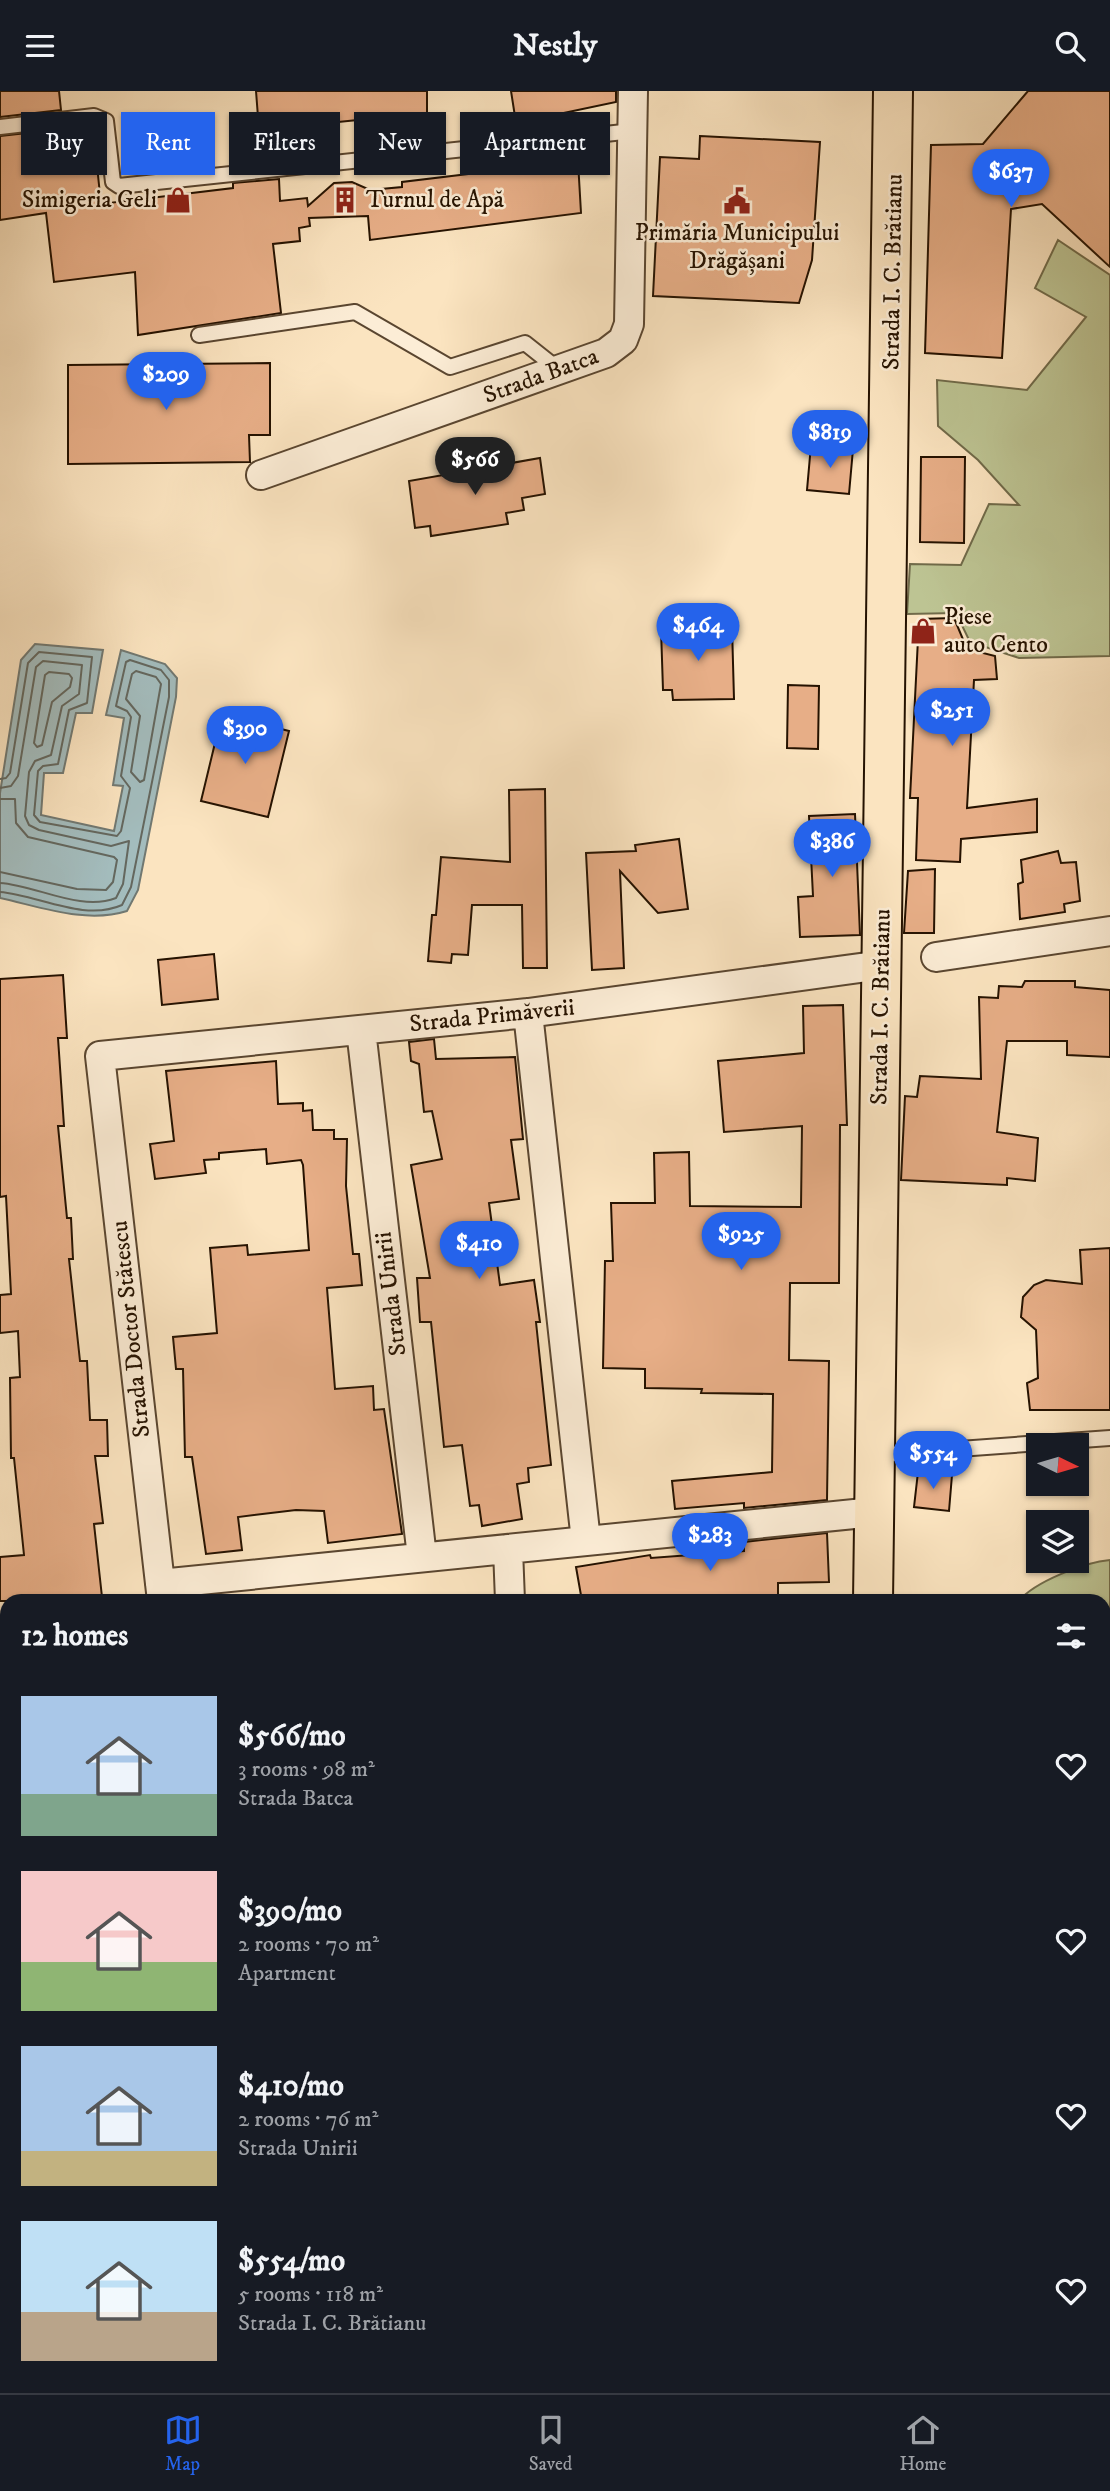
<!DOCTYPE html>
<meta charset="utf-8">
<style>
:root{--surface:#171b24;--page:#242831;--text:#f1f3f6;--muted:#9ea1a6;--line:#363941;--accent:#2563eb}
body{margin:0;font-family:"IM FELL DW Pica",serif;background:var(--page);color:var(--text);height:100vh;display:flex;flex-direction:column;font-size:26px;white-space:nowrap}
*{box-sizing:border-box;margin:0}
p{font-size:23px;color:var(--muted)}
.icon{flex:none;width:38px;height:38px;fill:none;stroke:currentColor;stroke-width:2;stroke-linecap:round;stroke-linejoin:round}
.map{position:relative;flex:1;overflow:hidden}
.drawer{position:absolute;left:0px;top:1503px;width:1111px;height:800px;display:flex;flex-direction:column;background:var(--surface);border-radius:21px 21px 0 0;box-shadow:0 2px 5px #0004}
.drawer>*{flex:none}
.banner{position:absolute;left:21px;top:21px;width:700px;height:63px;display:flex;gap:14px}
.needle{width:46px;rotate:95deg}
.tools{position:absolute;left:1026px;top:1342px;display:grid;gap:14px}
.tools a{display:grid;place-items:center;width:63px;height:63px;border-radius:0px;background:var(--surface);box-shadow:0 2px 5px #0004;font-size:35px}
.price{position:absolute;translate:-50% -60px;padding:0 16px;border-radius:24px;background:var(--accent);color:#fff;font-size:23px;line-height:46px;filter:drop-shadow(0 2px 4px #0008)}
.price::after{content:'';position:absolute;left:50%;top:42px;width:21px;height:16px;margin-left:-10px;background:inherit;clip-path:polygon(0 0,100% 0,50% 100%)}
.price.current{background:#222;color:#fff}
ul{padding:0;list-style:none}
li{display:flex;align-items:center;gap:21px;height:175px;padding:0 21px}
li span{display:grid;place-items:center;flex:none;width:196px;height:140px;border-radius:0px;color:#555}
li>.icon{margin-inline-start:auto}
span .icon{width:84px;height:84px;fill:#fffc;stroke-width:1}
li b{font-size:30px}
h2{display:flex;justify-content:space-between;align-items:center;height:84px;padding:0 21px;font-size:30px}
.chip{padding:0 24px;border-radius:0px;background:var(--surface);box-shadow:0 2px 5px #0004;font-size:24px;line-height:63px}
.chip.current{background:var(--accent);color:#fff}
header{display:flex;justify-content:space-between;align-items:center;height:91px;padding:0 21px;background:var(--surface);font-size:32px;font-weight:800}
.tab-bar{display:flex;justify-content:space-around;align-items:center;height:98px;border-top:2px solid var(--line);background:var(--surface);font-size:19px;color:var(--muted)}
.tab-bar a{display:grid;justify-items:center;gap:4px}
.tab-bar .current{color:var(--accent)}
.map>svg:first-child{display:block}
</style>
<header><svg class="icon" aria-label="menu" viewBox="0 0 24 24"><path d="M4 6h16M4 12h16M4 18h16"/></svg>Nestly<svg class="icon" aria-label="search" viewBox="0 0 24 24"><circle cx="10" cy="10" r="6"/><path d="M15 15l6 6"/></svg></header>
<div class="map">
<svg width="1110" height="2302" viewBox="0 0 1110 2302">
<rect width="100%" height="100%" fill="#fbe4c0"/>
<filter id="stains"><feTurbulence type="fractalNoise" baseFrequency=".00286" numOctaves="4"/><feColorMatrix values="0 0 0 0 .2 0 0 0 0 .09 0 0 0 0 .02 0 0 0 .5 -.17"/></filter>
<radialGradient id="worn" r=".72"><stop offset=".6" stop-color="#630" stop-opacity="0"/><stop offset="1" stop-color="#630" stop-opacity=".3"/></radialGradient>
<path fill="#bdc493" stroke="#716b4a" stroke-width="2" d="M1058,149L1110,184V565L1019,567L970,551L956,522L907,523L910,473L961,474L989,413L1019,414L978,369L938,335L937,289L1027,299L1086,226L1035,197Z
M1110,1469V1794H1104V1510H1019C1034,1491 1085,1471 1110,1469Z"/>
<path fill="#a3bcbd" stroke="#717871" stroke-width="2" d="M35,553L103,559L92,622H76L63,682H44L41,724L114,740L123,695L113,694L124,627L106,624L121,559L165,573L177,587L176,606L138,799L127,820C86,833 41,816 0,807V702L21,569Z"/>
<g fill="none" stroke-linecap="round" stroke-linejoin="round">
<path stroke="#64675e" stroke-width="2" d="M136,580L156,586L161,593L144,689L140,691L131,681L140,625L126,608L132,583Z
M49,581L69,583L72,587L70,596L52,611L42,654L37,656L34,652L45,584Z
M0,688L6,687L10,682L28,572L39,561L92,566L87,612L69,619L58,673L43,675L38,680L34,724L40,731L117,745L121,740L130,697L121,685L131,626L127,620L116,615L126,571L130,569L161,579L169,589V606L131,796L122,814C84,831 38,804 0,801
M0,697L11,695L18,685L36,576L43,570L82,574L79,603L62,615L51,664L35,670L29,681L25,725L29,734L39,739L111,755L129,750L123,793L116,807C80,821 36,794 0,792
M0,708H15L16,732L28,746L114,766L117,769L113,791L106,799L77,798L0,781"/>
</g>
<path fill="#e7ae87" stroke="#251200" stroke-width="2" d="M0,0H59L61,19L0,26Z
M256,0H427V22L259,39Z
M511,0H616V11L516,32Z
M1028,0H1110V176L1042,113L1011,118L1002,267L925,262L931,54L983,53Z
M63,38L65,50L94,46L101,113L233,97V92L279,88L280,110L307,107L308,115L334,92L352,91L370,99L402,96V91L578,70L581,122L370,149L368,125L309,127L310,135L299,137L300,150L273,153L281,222L138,244L135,181L54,191L46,122L0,129V45Z
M700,45L820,51L812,169L799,212L653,205L660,66L699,68Z
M270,272V344H249L250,371L68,373V274Z
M811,354L853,358L849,403L807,399Z
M921,366H965L964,452L920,451Z
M540,367L545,403L522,407L524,419L506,422L508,433L431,445L430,435L415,437L409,390Z
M954,527L967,558L995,565L997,588L974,589L967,717L1037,708V741L961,748L960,771L916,769L918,707H910L919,528Z
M732,536L734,608L673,609L672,599H663L661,538Z
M788,594L819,595L818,658L787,657Z
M222,623L289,640L268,726L201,710Z
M545,698L547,877H523L522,814H472L468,864L452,863L451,872L428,870L432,824H436L441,766L510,771L509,699Z
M855,723L860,844L800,846L798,806L813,805L809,725Z
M679,748L688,818L658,822L620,780L624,877L592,879L586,762L636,760L635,754Z
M1058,760L1061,772L1076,771L1080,810L1064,813L1065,821L1020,828L1018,793L1023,791L1021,769Z
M935,778L934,842H904L908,780Z
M214,863L218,908L162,914L158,869Z
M63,884L67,947H58L64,1035H58L67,1127H71L73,1168H69L80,1270H87L90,1329H107L108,1365H95L103,1432L94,1433L102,1506L68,1510H0V1466L24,1464L14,1367H11L10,1287L20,1286L18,1240L0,1242V1204L11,1203L6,1105L0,1106V888Z
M1025,890H1075V896L1110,899V966L1067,964V950H1007L997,1041L1038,1047L1035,1090L1007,1087V1094L901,1089L905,1005L917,1006L920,985L981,988L979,906L998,907L999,895L1022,896Z
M843,914L847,1034H840L839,1192H790L789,1269L829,1270L827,1409L744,1417V1412L675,1418L672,1390L772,1381L773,1303L701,1302L702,1298L645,1297V1278L603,1277L605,1170H613L611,1112H655L654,1062L689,1061L690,1115L801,1116L802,1035L724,1041L718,970L804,962L803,915Z
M434,948L436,968L515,966L523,1048L511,1049L519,1108L489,1112L500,1194L534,1189L540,1231H536L551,1374L528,1377L529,1391L517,1393L522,1428L482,1435L479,1414L470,1415L462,1354L444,1356L431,1231H420L417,1187H430L411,1074L442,1068L432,1020L424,1021L419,973L411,970L409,951Z
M276,970L278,1013L303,1012V1020L312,1019L313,1039H334V1048H347L346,1095L353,1163H359L362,1194L327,1197L335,1298L373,1295L374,1319L384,1318L402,1443L328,1452L324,1420L296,1419L238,1426L242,1459L206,1463L192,1366H185L183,1278H176L173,1246L217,1242L210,1157L247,1154L248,1164L309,1159L303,1074L301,1069L267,1073L266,1058L219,1062V1068L204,1069L206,1082L155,1088L150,1053L174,1050L166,980Z
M1110,1157V1319H1030L1027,1292L1038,1287L1036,1239L1021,1226L1023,1206L1034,1194L1046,1189L1082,1193L1080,1159Z
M918,1381L952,1384L949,1420L914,1416Z
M827,1442L829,1491L778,1492V1510H582L576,1476L650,1464L651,1467L744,1460V1451Z"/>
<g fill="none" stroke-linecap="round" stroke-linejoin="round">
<g stroke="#5a4630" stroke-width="18">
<path id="service" d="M0,36L94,25L106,30L113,91L119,95L633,40
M199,244L355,221L450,276L525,252L559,279
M876,1364L1110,1347"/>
</g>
<g stroke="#5a4630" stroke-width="32">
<path id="minor" d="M261,384L606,262L623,249L629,233L633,0
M936,866L1110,840
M528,922L586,1450
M361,939L422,1466
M508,1458L510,1510
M160,1493L874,1421
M162,1510L100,965L528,922L882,874
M0,2262L7,2260
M251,2296V2302
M546,2296V2302"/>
</g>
<g stroke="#5a4630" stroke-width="37">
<path id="tertiary" d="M1104,1910H1110"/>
</g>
<g stroke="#251200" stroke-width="42">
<path id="primary" d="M873,1510L893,0
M861,2302V2296"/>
</g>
<use href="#service" stroke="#fcedd6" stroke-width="14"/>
<use href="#minor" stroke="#fcedd6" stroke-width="28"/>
<use href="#tertiary" stroke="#fcedd6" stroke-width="33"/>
<use href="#primary" stroke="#fbe4c0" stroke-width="38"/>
</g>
<defs>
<g id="shop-bare" transform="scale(2.1)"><path d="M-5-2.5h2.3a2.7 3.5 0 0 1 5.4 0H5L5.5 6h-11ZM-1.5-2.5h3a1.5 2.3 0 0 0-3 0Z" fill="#8f2418" stroke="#fcedd6" stroke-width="2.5" paint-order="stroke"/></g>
<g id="building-bare" transform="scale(2.1)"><path d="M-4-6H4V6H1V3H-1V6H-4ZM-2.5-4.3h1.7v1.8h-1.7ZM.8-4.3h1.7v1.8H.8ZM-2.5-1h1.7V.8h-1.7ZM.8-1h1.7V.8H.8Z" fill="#8f2418" stroke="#fcedd6" stroke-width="2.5" paint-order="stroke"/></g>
<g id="civic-bare" transform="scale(2.1)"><path d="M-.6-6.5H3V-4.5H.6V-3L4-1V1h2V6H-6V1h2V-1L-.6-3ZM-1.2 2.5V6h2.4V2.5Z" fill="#8f2418" stroke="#fcedd6" stroke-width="2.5" paint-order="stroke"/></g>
</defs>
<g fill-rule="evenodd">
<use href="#shop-bare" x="178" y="109"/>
<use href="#building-bare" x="345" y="109"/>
<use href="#civic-bare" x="737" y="110"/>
<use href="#shop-bare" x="923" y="540"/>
</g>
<g text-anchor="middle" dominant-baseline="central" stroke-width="5" stroke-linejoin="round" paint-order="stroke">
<g font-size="24" fill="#251200" stroke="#fcedd6" text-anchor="start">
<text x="157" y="109" text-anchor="end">Simigeria Geli</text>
<text x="366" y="109">Turnul de Apă</text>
<text x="737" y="142" text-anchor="middle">Primăria Municipului<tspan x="737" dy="28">Drăgășani</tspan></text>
<text x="944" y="526">Piese<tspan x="944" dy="28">auto Cento</tspan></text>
</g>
<g font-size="24" fill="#251200" stroke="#fcedd6">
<text transform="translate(893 181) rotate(-89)">Strada I. C. Brătianu</text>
<text transform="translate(541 285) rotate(-20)">Strada Batca</text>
<text transform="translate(881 916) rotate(-89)">Strada I. C. Brătianu</text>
<text transform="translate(492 925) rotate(-6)">Strada Primăverii</text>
<text transform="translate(391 1203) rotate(-97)">Strada Unirii</text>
<text transform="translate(131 1238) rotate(-96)">Strada Doctor Stătescu</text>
</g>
</g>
<rect width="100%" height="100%" filter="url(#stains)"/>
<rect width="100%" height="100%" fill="url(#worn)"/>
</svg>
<div class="tools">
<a><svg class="needle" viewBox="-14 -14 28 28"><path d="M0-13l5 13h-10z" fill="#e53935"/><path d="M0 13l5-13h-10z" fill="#9ea1a6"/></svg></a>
<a><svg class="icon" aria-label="layers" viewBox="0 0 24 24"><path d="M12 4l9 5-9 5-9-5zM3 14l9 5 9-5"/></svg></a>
</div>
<b class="price" style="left:1011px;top:118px">$637</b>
<b class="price" style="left:166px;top:321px">$209</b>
<b class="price" style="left:830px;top:379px">$819</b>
<b class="price current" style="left:475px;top:406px">$566</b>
<b class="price" style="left:698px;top:572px">$464</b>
<b class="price" style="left:952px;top:657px">$251</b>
<b class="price" style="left:245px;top:675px">$390</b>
<b class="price" style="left:832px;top:788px">$386</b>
<b class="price" style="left:741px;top:1181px">$925</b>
<b class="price" style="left:479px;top:1190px">$410</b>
<b class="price" style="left:933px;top:1400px">$554</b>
<b class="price" style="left:710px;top:1482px">$283</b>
<div class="banner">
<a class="chip">Buy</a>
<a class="chip current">Rent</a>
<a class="chip">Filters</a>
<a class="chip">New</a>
<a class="chip">Apartment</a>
</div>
<section class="drawer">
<h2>12 homes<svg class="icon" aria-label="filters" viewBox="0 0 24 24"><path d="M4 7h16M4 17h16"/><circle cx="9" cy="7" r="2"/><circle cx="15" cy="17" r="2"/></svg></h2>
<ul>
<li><span style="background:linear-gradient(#a9c7e8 70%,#7fa58c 0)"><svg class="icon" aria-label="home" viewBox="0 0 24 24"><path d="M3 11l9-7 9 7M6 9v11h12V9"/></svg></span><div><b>$566/mo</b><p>3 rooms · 98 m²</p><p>Strada Batca</p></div><svg class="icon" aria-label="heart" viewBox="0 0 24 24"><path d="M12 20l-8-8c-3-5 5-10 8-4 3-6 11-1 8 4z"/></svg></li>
<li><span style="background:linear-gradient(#f6c9c9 65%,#8fb573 0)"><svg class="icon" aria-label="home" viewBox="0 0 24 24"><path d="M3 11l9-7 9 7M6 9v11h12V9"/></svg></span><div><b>$390/mo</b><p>2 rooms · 70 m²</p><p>Apartment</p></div><svg class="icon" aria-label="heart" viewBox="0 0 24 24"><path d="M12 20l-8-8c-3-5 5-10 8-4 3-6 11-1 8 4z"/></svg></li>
<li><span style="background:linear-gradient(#a9c7e8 75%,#c2b280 0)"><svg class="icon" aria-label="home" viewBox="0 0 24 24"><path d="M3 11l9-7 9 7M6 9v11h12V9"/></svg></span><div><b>$410/mo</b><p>2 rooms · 76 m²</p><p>Strada Unirii</p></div><svg class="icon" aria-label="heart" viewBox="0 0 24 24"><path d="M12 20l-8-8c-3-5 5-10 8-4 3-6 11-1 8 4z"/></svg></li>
<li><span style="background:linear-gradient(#bfe0f5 65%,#b9a48a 0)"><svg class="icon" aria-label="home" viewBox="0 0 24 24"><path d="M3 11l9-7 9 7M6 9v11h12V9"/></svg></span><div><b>$554/mo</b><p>5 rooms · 118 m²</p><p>Strada I. C. Brătianu</p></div><svg class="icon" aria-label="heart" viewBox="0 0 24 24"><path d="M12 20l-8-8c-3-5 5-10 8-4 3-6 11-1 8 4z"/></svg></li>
</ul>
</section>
</div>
<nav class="tab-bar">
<a class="current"><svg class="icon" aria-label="map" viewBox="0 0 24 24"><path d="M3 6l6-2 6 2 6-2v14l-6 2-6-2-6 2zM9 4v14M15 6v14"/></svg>Map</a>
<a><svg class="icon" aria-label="saved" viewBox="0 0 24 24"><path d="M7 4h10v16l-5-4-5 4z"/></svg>Saved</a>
<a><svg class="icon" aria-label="home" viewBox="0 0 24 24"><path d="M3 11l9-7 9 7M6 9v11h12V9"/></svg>Home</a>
</nav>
